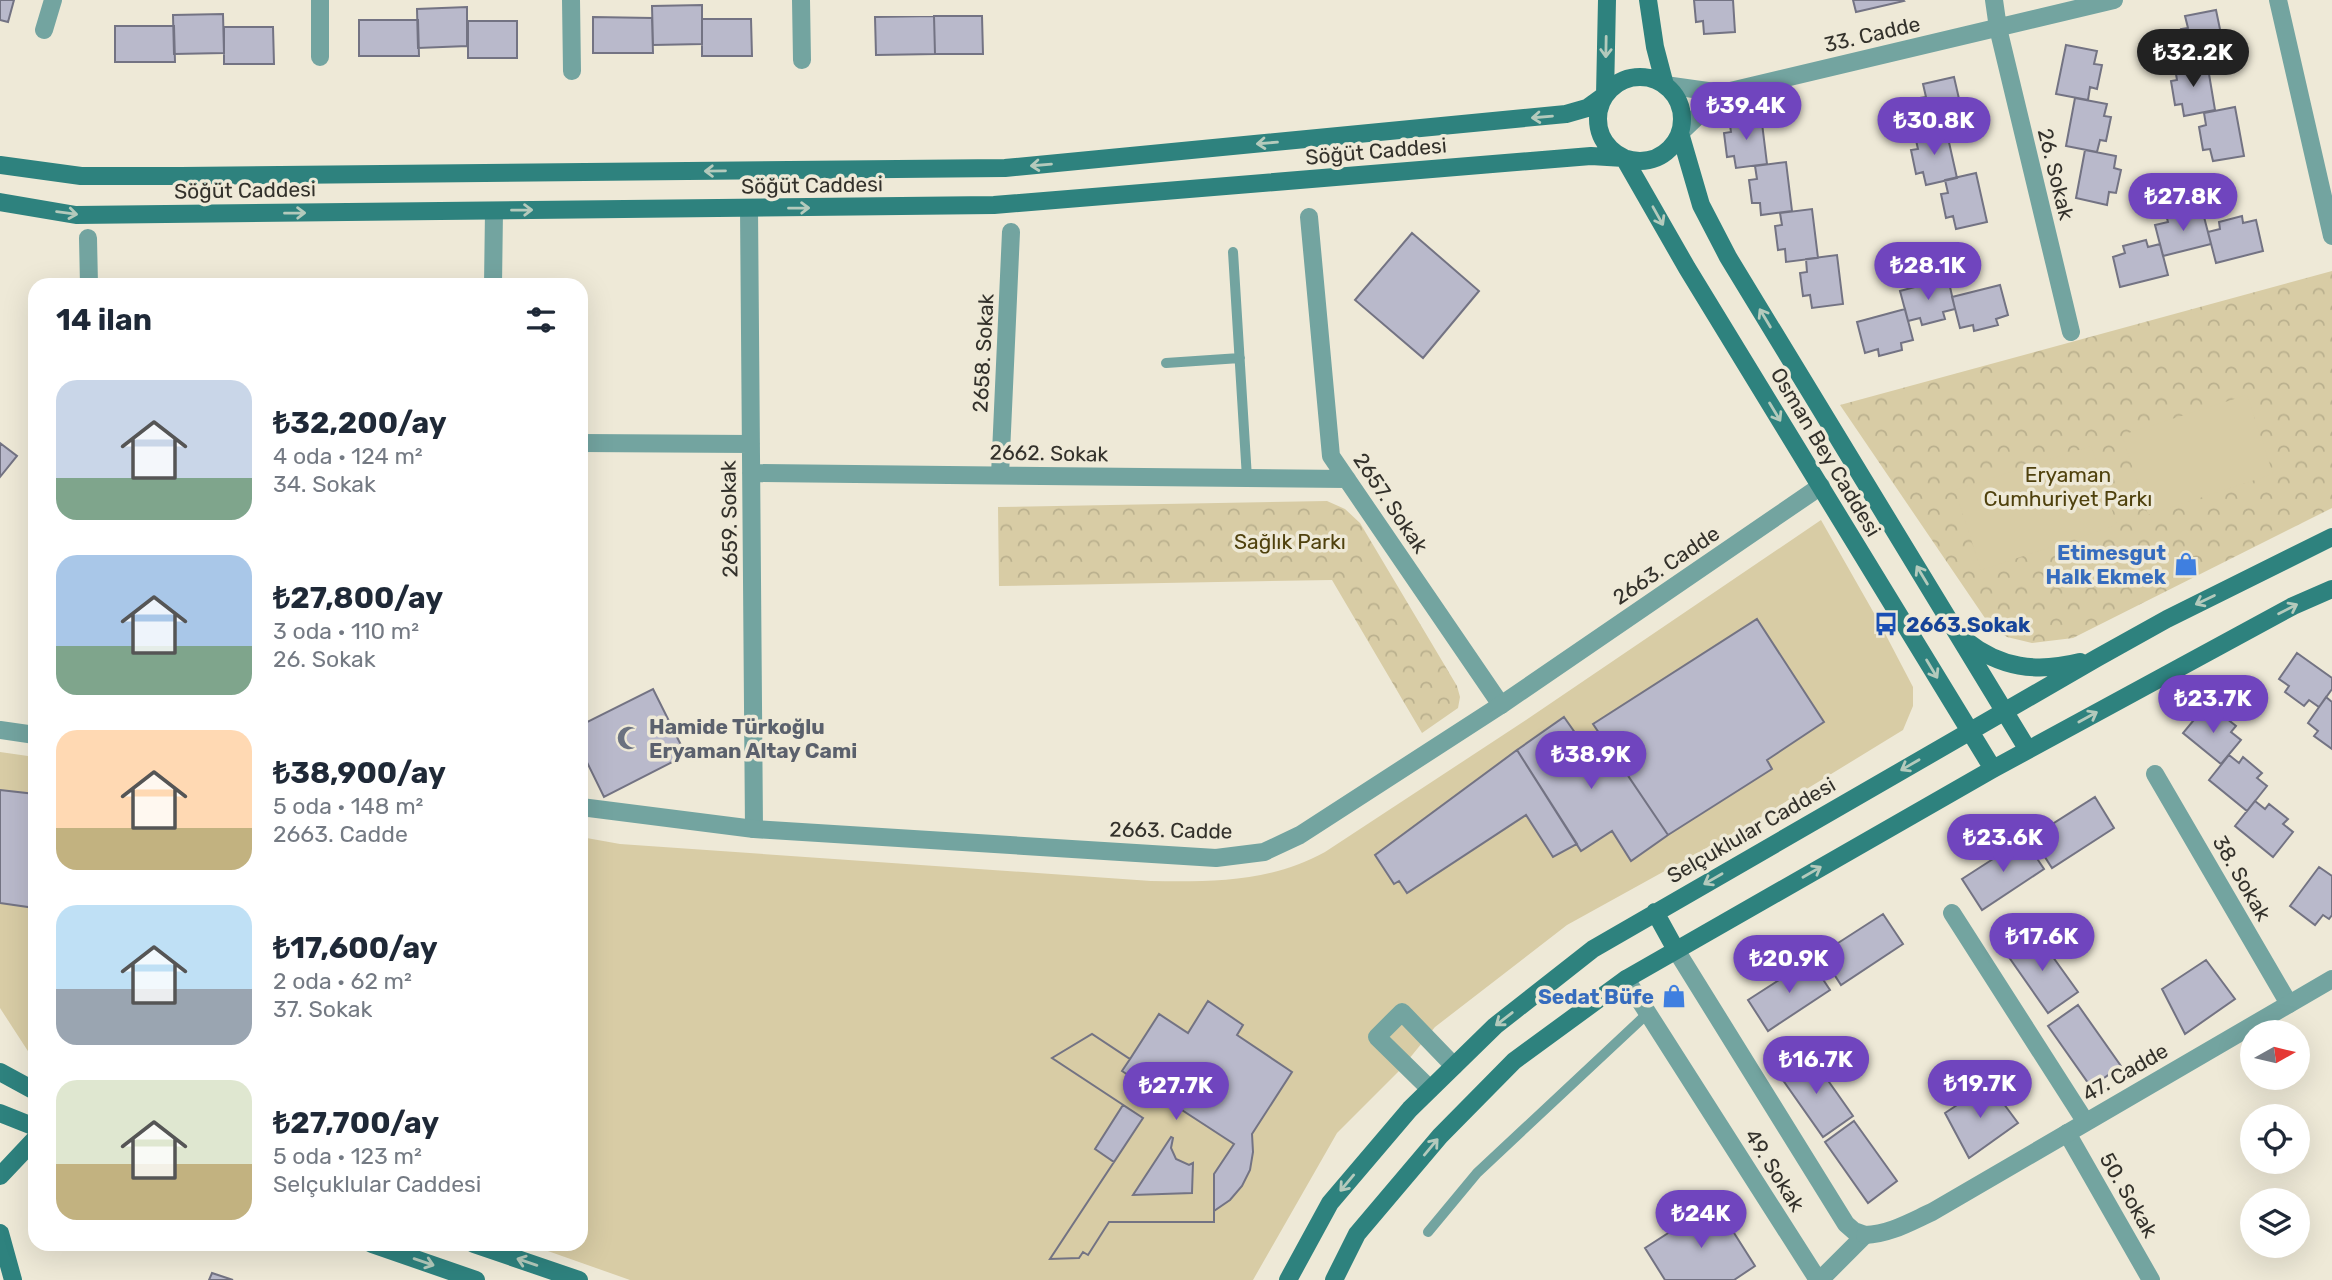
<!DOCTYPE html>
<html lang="tr">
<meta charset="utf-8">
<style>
:root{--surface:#fff;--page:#f2f2f3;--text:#1f2937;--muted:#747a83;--accent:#7045be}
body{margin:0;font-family:Rubik,sans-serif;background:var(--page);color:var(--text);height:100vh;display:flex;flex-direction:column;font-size:26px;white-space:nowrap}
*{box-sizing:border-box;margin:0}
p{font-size:23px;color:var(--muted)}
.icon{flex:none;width:38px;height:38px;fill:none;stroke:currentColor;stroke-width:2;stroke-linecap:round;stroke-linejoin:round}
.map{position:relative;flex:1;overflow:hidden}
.panel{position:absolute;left:28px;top:278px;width:560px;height:973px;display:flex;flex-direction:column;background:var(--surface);border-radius:21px;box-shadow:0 7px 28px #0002}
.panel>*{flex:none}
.needle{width:46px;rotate:82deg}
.controls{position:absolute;left:2240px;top:1020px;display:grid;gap:14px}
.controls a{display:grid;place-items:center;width:70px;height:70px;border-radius:50%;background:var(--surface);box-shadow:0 7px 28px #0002;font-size:35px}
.price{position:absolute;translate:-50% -60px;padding:0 16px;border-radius:24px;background:var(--accent);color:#fff;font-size:23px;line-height:46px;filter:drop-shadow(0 2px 4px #0008)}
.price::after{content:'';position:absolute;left:50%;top:42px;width:21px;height:16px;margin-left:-10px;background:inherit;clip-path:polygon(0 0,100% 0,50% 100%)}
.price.current{background:#222;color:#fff}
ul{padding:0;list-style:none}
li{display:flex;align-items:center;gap:21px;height:175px;padding:0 28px}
li span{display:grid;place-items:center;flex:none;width:196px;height:140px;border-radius:21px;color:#555}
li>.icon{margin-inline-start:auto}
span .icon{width:84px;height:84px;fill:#fffc;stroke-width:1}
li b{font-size:30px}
h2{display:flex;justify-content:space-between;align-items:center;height:84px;padding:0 28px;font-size:30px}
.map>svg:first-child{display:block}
</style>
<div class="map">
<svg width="2332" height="1280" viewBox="0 0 2332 1280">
<defs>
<pattern id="park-crowns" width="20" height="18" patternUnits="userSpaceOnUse" patternTransform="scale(1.75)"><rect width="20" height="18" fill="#d8cca5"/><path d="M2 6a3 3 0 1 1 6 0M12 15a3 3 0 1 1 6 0" fill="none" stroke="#bab08e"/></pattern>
</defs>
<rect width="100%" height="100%" fill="#eee9d7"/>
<path fill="url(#park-crowns)" d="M2332,271V508L2073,638L2032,643L2007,637L1989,624L1840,405Z
M1327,501L1345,509L1360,523L1457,686L1460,697L1458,708L1422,733L1332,580L999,586L998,507Z"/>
<path fill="#d8cca5" d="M2247,395L2273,474L2148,515L2122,435Z
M2091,446L2117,525L1981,570L1955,490Z
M1821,520L1879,622L1913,687V706L1903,730L1748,825L1567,925L1435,1027L1400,1070L1337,1133L1253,1280H630L528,1244H581V837L620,844L1151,881C1211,882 1271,882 1325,852L1526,720Z
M0,752L35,757V1062L0,1008Z"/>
<path fill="#b9b9cb" stroke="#737383" stroke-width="2" fill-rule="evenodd" d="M0,0H14L8,22L0,20Z
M1694,0H1733L1735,32L1704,34L1703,21L1696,22Z
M1853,0H1903L1904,1L1856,12Z
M702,5V44L653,45L652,6Z
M467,7V46L418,48L417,9Z
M2216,10L2226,58L2194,64L2192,52L2185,53L2181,29L2188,28L2185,16Z
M223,14L224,53L174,54L173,15Z
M934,16H982L983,54H935Z
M934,16L935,54L876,55L875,17Z
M593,17L652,18L653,53H593Z
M702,19H751L752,56H702Z
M359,20H418L419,56H359Z
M468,21H517V58H468Z
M115,26H174L175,62H115Z
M224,27H273L274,64H224Z
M2066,45L2097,51L2094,64L2102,65L2097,89L2090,87L2088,100L2056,94Z
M2207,62L2215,110L2184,116L2182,104L2175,105L2171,81L2177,80L2175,68Z
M1954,77L1965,125L1934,132L1931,120L1924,122L1919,98L1926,97L1923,84Z
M2075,98L2107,104L2104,116L2111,117L2106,141L2100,140L2097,152L2066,146Z
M2235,107L2244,156L2213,161L2210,149L2203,150L2199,127L2206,125L2204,113Z
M1761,115L1767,164L1736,168L1734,156L1727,157L1724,133L1731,132L1729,119Z
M1946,129L1957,178L1926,185L1923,172L1916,174L1911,150L1918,149L1915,136Z
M2085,150L2116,156L2114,168L2121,170L2116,193L2109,192L2107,205L2076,198Z
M1786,162L1792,211L1761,215L1760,203H1752L1749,180L1757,179L1755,166Z
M1976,173L1987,222L1956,229L1953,216L1946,218L1941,194L1948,193L1945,180Z
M1812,209L1818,258L1786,262L1785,249L1778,250L1775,226L1782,225L1780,213Z
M2189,209L2191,216L2203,213L2211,244L2163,256L2155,225L2168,222L2166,215Z
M2242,216L2243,223L2256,220L2263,251L2216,263L2208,232L2220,229L2219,222Z
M1412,233L1479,291L1423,358L1355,300Z
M2146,240L2148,247L2160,244L2168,275L2120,287L2113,257L2125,253L2123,246Z
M1837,255L1843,304L1812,308L1810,295L1803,296L1800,273L1807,272L1806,259Z
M1948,278L1955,309L1943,312L1945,319L1922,325L1920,318L1908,321L1900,291Z
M238,283V285H189Z
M2000,285L2008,315L1996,319L1998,325L1974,331L1973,325L1960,328L1952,297Z
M1905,309L1913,340L1901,343L1902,350L1879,356L1878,349L1865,353L1857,322Z
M0,443L17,456L0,477Z
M1757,619L1824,722L1767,760L1772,769L1668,835L1593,724Z
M2297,653L2332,678V689L2319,707L2309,700L2304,706L2285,692L2289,686L2279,679Z
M653,689L686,755L604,797L581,750V725Z
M2326,697L2332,702V749L2314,736L2318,731L2308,723Z
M2203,709L2213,717L2217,711L2236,726L2231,732L2241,740L2221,764L2183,733Z
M1564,717L1590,754L1606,743L1668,835L1631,861L1612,831L1581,851L1517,750Z
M1517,750L1577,844L1553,857L1526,815L1407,893L1399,881L1394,884L1375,855Z
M2229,755L2239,763L2243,757L2262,773L2257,778L2267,786L2247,811L2209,780Z
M0,790L35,794V908L0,903Z
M2095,797L2114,828L2052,868L2032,837Z
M2255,801L2265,809L2269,804L2288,819L2283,824L2293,832L2273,857L2235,826Z
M2024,839L2044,869L1982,910L1962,879Z
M2319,867L2332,876V915L2329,919L2323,915L2315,925L2290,906Z
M1883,914L1903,944L1841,985L1821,954Z
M2035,932L2078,992L2048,1013L2006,953Z
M1810,960L1830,990L1768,1031L1748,1000Z
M2206,960L2235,999L2185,1034L2162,989Z
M1208,1001L1243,1025L1237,1035L1292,1072L1252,1134L1253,1152L1250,1170L1242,1186L1230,1200L1214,1211V1222H1109L1088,1255L1083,1252L1079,1258L1050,1259L1143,1118L1052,1058L1092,1034L1130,1059L1159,1014L1188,1033Z
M2078,1005L2121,1066L2091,1087L2048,1026Z
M1092,1034L1130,1059L1122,1071L1234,1144L1214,1174V1222H1109L1088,1255L1083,1252L1079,1258L1050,1259L1143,1118L1052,1058ZM1171,1137L1173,1138L1171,1148L1176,1159L1189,1165L1193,1163L1192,1193L1133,1195Z
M1810,1055L1853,1116L1823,1137L1780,1076Z
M1989,1084L2018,1123L1969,1158L1945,1113Z
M1123,1105L1143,1118L1114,1162L1095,1149Z
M1854,1121L1897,1181L1868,1203L1825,1142Z
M1715,1203L1755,1266L1734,1280H1665L1645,1248Z
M212,1273L233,1280H209Z"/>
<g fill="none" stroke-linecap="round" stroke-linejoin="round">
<path stroke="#73a4a0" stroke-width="10" d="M1233,252L1247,478
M1166,363L1240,358
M1428,1232L1477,1173L1648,1013"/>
<path stroke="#73a4a0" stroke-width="18" d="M320,0V57
M571,0L572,71
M801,0L802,60
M2278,0L2332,236
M1998,28L2071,332
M44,30L53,0
M749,208L754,829
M1309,217L1331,456L1501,705
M88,238L89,285
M493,285L494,211
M581,443L751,444
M751,473L1347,479
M1000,475L1011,232
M2155,774L2289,1004
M1952,913L2085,1121
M1676,950L1846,1224L1854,1231L1865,1235L1820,1280
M1626,979L1818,1280
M1430,1089L1377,1037L1402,1012L1454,1066
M2067,1133L2151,1280"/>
<path stroke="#73a4a0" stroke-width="18" d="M1994,0L1998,28
M1665,85L1722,93L1680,133
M1722,93L2114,0
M0,730L35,735
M581,807L754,829L1216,858L1264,852L1300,835L1501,705L1821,486
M1865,1235C1890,1234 1910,1222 1932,1212L2332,979"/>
<path stroke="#2e827e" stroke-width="18" d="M1648,0L1655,47L1665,85
M1598 119a42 42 0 1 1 84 0a42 42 0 1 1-84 0Z
M1605,95L1607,0
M1680,133L1701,205L1728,257L2028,750
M1624,158L1687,268L1993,769
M0,165L81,176H181L1005,168L1566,114L1587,108L1605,95
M0,202L76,215L994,205L1591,156L1624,158
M1965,640C2000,668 2036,673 2080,662
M1655,912L1676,950
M0,1072L35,1091
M0,1113L35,1127
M0,1176L35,1139
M0,1233L13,1280
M372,1244L476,1280
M474,1244L579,1280
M1288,1280L1330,1203L1410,1109L1495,1026L1593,949L2097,658L2167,619L2332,537
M1334,1280L1357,1234L1440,1136L1514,1061L1626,979L1993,769L2293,606L2332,589"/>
</g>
<defs><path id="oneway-shaft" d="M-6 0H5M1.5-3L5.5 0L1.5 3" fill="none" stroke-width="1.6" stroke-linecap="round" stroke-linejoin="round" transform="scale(1.75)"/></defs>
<g stroke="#b4cabc">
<use href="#oneway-shaft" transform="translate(1606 47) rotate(91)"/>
<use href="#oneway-shaft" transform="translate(1542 117) rotate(175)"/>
<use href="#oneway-shaft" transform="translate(1267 143) rotate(175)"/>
<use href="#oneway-shaft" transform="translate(1041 165) rotate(175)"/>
<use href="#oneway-shaft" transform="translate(715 171) rotate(179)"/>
<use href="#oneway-shaft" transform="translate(799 208) rotate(-1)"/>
<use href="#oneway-shaft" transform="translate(522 210) rotate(-1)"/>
<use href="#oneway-shaft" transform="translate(67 213) rotate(7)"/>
<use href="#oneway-shaft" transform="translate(295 213) rotate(-1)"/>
<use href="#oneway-shaft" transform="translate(1658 216) rotate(61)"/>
<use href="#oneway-shaft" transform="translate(1765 318) rotate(-121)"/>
<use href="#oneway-shaft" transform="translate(1775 412) rotate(59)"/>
<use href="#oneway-shaft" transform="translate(1922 575) rotate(-121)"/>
<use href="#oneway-shaft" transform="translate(2205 600) rotate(154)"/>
<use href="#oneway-shaft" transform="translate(2288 609) rotate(-27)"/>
<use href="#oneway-shaft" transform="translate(1932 669) rotate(59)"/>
<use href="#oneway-shaft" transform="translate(2088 717) rotate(-29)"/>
<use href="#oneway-shaft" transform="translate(1910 765) rotate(150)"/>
<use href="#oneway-shaft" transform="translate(1812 872) rotate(-30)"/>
<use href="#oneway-shaft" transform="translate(1713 879) rotate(150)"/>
<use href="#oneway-shaft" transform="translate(1504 1019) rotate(142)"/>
<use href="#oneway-shaft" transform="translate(1431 1147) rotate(-50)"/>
<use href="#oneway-shaft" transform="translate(1347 1183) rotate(130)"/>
<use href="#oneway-shaft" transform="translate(424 1262) rotate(19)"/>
<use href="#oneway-shaft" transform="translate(527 1262) rotate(-161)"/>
</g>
<defs>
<g id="shop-bare" transform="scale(1.89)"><path d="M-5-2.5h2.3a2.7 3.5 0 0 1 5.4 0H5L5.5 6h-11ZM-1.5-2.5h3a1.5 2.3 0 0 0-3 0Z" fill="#3f7fe0" stroke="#eee9d7" stroke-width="2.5" paint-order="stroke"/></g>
<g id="bus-bare" transform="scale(1.89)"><path d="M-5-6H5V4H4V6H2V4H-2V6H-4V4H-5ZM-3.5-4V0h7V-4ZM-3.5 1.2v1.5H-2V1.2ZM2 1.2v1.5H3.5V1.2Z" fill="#1a4fb4" stroke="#eee9d7" stroke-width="2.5" paint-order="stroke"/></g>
<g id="mosque-bare" transform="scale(1.89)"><path d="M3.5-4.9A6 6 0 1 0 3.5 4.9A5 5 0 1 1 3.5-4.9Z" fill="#6b7280" stroke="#eee9d7" stroke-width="2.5" paint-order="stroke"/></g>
</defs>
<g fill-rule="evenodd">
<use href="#shop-bare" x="2186" y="564"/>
<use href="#bus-bare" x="1886" y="624"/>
<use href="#mosque-bare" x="629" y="738"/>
<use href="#shop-bare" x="1674" y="996"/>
</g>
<g text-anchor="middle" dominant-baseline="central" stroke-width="7" stroke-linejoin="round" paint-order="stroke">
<g font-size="21" fill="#33312b" stroke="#eee9d7">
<text transform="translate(1872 34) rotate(-13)">33. Cadde</text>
<text transform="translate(1376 151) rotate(-5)">Söğüt Caddesi</text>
<text transform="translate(2056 174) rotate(76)">26. Sokak</text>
<text transform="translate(812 185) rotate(-1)">Söğüt Caddesi</text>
<text transform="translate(245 190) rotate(-1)">Söğüt Caddesi</text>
<text transform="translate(983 353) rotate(-87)">2658. Sokak</text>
<text transform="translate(1826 452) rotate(59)">Osman Bey Caddesi</text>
<text transform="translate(1049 453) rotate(1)">2662. Sokak</text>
<text transform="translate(1391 503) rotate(56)">2657. Sokak</text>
<text transform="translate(729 519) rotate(-91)">2659. Sokak</text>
<text transform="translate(1666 565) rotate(-34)">2663. Cadde</text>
<text transform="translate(1171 830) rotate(1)">2663. Cadde</text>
<text transform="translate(1751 830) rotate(-30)">Selçuklular Caddesi</text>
<text transform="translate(2242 878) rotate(60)">38. Sokak</text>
<text transform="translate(2125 1072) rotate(-30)">47. Cadde</text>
<text transform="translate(1775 1170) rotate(58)">49. Sokak</text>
<text transform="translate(2129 1195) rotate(60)">50. Sokak</text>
</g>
<g font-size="21" fill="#4f410d" stroke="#eee9d7">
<text x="2068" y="474">Eryaman<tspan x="2068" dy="24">Cumhuriyet Parkı</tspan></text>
<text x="1290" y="541">Sağlık Parkı</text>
</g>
<g font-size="21" font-weight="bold" fill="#366cbe" stroke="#eee9d7" text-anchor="end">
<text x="2166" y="552">Etimesgut<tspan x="2166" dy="24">Halk Ekmek</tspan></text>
<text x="1654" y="996">Sedat Büfe</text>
</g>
<g font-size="21" font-weight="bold" fill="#164399" stroke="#eee9d7" text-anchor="start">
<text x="1906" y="624">2663.Sokak</text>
</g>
<g font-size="21" font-weight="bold" fill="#5b616d" stroke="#eee9d7" text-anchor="start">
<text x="649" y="726">Hamide Türkoğlu<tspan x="649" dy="24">Eryaman Altay Cami</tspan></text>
</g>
</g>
</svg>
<div class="controls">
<a><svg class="needle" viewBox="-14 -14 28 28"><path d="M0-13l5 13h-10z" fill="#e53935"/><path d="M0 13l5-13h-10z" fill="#747a83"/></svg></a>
<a><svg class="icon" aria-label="locate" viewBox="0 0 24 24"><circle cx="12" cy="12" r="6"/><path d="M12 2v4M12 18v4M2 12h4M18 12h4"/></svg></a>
<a><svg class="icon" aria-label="layers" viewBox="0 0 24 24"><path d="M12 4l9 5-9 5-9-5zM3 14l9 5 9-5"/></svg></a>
</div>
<b class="price current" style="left:2193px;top:89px">₺32.2K</b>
<b class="price" style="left:1746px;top:142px">₺39.4K</b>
<b class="price" style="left:1934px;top:157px">₺30.8K</b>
<b class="price" style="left:2183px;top:233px">₺27.8K</b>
<b class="price" style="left:1928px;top:302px">₺28.1K</b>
<b class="price" style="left:2213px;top:735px">₺23.7K</b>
<b class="price" style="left:1591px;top:791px">₺38.9K</b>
<b class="price" style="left:2003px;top:874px">₺23.6K</b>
<b class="price" style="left:2042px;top:973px">₺17.6K</b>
<b class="price" style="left:1789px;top:995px">₺20.9K</b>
<b class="price" style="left:1816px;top:1096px">₺16.7K</b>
<b class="price" style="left:1980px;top:1120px">₺19.7K</b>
<b class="price" style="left:1176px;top:1122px">₺27.7K</b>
<b class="price" style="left:1701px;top:1250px">₺24K</b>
<section class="panel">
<h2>14 ilan<svg class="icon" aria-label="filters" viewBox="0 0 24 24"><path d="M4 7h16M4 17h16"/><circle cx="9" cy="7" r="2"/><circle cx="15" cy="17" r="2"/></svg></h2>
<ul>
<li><span style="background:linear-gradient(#c9d6e8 70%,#7fa58c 0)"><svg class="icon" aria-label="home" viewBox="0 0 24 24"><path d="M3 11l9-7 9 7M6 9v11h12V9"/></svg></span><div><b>₺32,200/ay</b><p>4 oda · 124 m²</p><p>34. Sokak</p></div></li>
<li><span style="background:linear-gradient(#a9c7e8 65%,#7fa58c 0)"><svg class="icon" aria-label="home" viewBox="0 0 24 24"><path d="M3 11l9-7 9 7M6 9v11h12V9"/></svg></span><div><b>₺27,800/ay</b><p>3 oda · 110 m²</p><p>26. Sokak</p></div></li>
<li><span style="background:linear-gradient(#ffd9b3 70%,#c2b280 0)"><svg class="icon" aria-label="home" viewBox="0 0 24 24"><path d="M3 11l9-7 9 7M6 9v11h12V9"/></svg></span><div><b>₺38,900/ay</b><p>5 oda · 148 m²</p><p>2663. Cadde</p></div></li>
<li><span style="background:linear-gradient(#bfe0f5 60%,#9aa5b1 0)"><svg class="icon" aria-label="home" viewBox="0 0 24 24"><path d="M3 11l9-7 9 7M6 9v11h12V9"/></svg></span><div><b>₺17,600/ay</b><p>2 oda · 62 m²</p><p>37. Sokak</p></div></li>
<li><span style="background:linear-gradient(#dfe7d0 60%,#c2b280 0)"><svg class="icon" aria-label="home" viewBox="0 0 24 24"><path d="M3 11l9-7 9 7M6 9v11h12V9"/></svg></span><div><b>₺27,700/ay</b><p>5 oda · 123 m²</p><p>Selçuklular Caddesi</p></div></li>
</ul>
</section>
</div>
